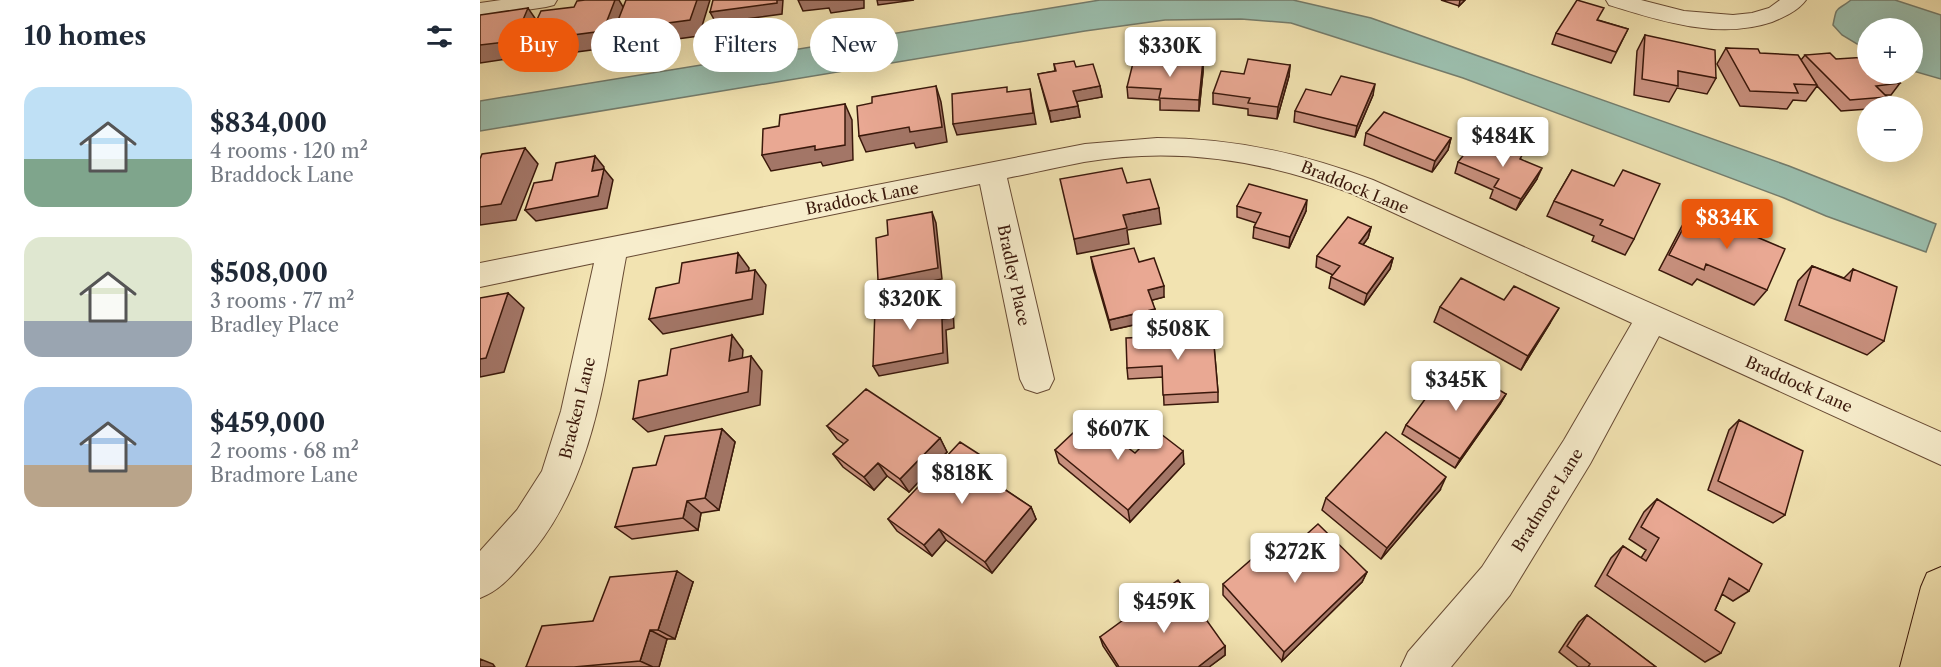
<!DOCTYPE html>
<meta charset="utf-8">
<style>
:root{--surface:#fff;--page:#f6f6f7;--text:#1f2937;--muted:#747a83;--accent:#ea580c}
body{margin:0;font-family:"Libre Caslon Text",serif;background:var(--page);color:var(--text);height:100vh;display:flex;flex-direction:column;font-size:22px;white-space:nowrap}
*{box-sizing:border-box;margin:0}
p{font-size:20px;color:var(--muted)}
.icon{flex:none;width:33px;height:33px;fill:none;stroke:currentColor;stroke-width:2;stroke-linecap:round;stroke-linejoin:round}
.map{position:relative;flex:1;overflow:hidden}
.side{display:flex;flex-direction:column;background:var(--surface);width:480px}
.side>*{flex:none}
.top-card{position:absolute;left:18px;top:18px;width:570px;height:54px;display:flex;gap:12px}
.tools{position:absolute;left:1377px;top:18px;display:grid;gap:12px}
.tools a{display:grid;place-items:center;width:66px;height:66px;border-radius:50%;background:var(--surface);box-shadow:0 6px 24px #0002;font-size:30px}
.price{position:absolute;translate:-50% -51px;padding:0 14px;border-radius:6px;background:#fff;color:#222;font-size:20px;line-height:39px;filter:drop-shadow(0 2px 3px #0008)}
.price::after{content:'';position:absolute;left:50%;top:36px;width:18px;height:14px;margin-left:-9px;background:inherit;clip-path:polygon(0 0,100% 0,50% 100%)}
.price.current{background:var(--accent);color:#fff}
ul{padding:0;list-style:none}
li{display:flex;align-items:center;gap:18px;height:150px;padding:0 24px}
li span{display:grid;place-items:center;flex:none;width:168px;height:120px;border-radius:18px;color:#555}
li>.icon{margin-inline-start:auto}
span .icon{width:72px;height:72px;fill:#fffc;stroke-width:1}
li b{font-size:26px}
h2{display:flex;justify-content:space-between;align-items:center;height:72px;padding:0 24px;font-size:26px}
.chip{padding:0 21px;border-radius:27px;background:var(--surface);box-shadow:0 6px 24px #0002;font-size:21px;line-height:54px}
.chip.current{background:var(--accent);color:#fff}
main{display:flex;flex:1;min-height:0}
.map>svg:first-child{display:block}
</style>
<main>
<section class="side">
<h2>10 homes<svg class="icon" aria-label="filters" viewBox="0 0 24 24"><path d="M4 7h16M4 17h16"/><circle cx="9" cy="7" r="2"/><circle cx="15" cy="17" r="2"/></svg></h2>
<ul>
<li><span style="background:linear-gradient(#bfe0f5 60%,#7fa58c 0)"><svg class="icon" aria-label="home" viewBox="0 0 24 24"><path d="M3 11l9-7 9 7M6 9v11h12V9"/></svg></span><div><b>$834,000</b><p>4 rooms · 120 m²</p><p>Braddock Lane</p></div></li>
<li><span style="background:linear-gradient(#dfe7d0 70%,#9aa5b1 0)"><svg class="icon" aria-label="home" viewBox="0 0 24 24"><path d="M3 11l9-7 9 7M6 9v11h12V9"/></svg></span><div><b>$508,000</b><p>3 rooms · 77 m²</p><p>Bradley Place</p></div></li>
<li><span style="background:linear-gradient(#a9c7e8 65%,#b9a48a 0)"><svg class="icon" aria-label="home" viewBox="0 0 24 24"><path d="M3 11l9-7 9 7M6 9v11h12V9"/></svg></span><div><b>$459,000</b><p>2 rooms · 68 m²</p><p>Bradmore Lane</p></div></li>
</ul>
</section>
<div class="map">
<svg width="1461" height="667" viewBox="0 0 1461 667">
<rect width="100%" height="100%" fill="#f2e3b1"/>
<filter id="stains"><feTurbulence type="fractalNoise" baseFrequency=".00333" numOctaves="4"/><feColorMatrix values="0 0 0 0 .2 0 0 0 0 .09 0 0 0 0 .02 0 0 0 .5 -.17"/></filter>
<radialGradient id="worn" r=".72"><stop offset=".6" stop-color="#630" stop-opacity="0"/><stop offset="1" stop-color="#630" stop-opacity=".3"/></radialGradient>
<path fill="#9bbead" stroke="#747c6c" stroke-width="1.5" d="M620,0H813L891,18L1309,166L1456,224L1446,252L1346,216L1304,198L983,78L811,23L761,19L685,20L605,31L0,131V101Z
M1371,0H1415L1461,15V79L1433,71L1432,28H1388L1387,50L1362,35L1353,25C1357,4 1356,12 1371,0Z"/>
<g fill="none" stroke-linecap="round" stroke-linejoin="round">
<g stroke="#684b34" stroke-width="2">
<path id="minor" d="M21,0H77L74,5L66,7L0,17V3Z
M1126,0H1161L1204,11L1253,15L1272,13L1289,8L1300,0H1326C1318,11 1304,17 1292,22C1239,40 1180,21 1129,5Z
M677,138C753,138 822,153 893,180L1461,432V465L1179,336L1110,464L1030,595L971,667H921L928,652L1002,567L1084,440L1152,323L873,194C786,160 696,146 604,162C578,167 553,173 527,178L574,379L569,389L557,393L545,389L540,379L500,184L146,257C126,362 118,482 42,564C29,579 18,591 0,598V551L37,510L62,471L81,411L114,263L0,287V263L605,144Z"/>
</g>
<g stroke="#3a180b" stroke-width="2">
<path id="major" d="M1461,567V667H1420L1441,587L1447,573Z"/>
</g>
<use href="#minor" fill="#f7edcc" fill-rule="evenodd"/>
<use href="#major" fill="#f2e3b1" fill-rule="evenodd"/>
</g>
<path fill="#c8907e" stroke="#3a180b" stroke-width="1.5" d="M961,0H985L979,6Z
M1118,20L1148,29L1131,63L1072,44L1076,33Z
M1165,35L1236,78L1227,94L1197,88L1189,102L1154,95L1157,51Z
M1246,48L1321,60L1325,55L1356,59L1420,83L1411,95H1406L1407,97L1399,106H1388V109L1361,111L1337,86L1326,101L1313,100L1307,109L1260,106L1237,64Z
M723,60V72L719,111L680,110V100L648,98L647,87L682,64Z
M574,64L596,67L620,86L622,97L597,101L600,117L571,122L558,74L575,71Z
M810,65L809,76L797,119L768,115V109L733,104V93L764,74Z
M851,95H893L875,137L814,122L815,111Z
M886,133L971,138L968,150L952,172L884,145Z
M1021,152L1041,159L1057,179L1036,210L1010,198L1013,190L975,173L978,162Z
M1092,170L1154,239L1145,255L1112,241L1114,236L1067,216L1074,201Z
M757,206L826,211L809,248L773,238L774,227L776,223L757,217Z
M1213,210L1287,290L1274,305L1217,279L1212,285L1179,270L1202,226Z
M891,227L888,238L883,245L913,258L910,269L884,305L849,288L851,277L853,275L836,267L837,256Z
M611,257L659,262L684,297L672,300L676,320L631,330L613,268Z
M1332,266L1364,278L1373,269L1404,341L1387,355L1305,320L1318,281Z
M1024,300L1070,323L1041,370L954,322L960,307Z
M733,334L738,392V402L684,405L683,377L648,379L647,368Z
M969,384L1026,394L1020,404L975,468L922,434L926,425Z
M1259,420L1305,515L1293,523L1228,490L1249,430Z
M347,426L460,438L467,452L429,492L407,476L394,490L363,467L353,454L364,444L357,439Z
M242,429L255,442L239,510L221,513L218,530L152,539L135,527L176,465Z
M575,450L655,453L704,464L650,522L579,463Z
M519,467L525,480L520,486L551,507L556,519L512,573L466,540L452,556L417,531L408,519Z
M960,490L901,559L842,510L846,498Z
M1177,499L1269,591L1253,601L1242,594L1235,610L1241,653L1225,662L1115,586L1131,558L1143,546L1161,558L1166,550L1149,539L1164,512Z
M808,551L887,572L882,582L802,661L743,595V584Z
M213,582L195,639H187L179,667H46L113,621Z
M1107,615L1176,667H1098L1079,652L1099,622Z
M620,637L745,646V655L729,667H637L623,646Z"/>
<path fill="#a37667" stroke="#3a180b" stroke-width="1.5" d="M135,0H139L146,12L217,0H230L219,36L175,42L172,36L147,39L140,29L134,47L59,57L51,45L46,56L0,63V45L48,8L59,24Z
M297,0H303L302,14L236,23L230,12Z
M318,0H384V8L351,13L349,8L323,11Z
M397,0H434L398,5Z
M980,0H985L979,6Z
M723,60V72L719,111V100Z
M810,65L809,76L797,119L798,107Z
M895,84L893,95L875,137L877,126Z
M456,86L461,102L467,142L436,148L434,143L386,152L379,136Z
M620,86L622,97L595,102L593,91Z
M550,89L556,124L477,135L473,124Z
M365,104L372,120L373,160L343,166L341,162L291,171L282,155Z
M598,106L600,117L571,122L569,111Z
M971,138L968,150L952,172L955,161Z
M45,148L58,164L36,220L0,225V207Z
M115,156L124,167L121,182L112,171Z
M1062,168L1057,179L1036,210L1041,199Z
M124,169L133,180L127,208L56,221L45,210Z
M827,200L826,211L809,248L810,237Z
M679,208L681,224L647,230L649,244L597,254L594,239L643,215Z
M452,212L456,223L462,279L403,291L398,280Z
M891,227L888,238L876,254L879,243Z
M258,253L269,268L267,288L256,273Z
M913,258L910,269L884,305L887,294Z
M275,270L286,285L283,314L183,334L169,319Z
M684,286V297L669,301L668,290Z
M28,293L44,308L24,372L0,377V359Z
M469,296L473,307L474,328L466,330L468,363L399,376L393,366L462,319Z
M1079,308L1070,323L1041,370L1048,356Z
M675,309L676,320L631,330L629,320Z
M252,335L263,350L261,376L249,361Z
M271,356L282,371L280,405L168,432L153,419Z
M1026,394L1020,404L975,468L980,459Z
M242,429L255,442L239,510L225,498Z
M460,438L467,452L429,492L420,479Z
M703,451L704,464L650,522L648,510Z
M398,463L407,476L394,490L384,477Z
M519,467L525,480L515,492L509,479Z
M966,477L960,490L901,559L907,548Z
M207,501L221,513L218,530L203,518Z
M551,507L556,519L512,573L505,562Z
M459,529L466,540L452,556L444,545Z
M197,571L213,582L195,639L178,630Z
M887,572L882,582L802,661L804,652Z
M170,630L187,639L179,667H173L160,661Z
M745,646V655L729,667H718Z
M0,659L13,664L15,667H0Z"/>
<path fill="#e9a893" stroke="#3a180b" stroke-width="1.5" d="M105,0H135L123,31L47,41L61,11L94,7L97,1Z
M146,0H217L210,20L165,26L167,20L137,23Z
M233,0H297V3L230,12Z
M1097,0L1124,8L1117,20L1148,29L1136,52L1076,33Z
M48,8L34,41L0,45V15Z
M1165,35L1235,50L1236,78L1198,71V86L1162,79Z
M1246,48L1278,49L1280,53L1318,55L1337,85L1314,84L1318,93L1270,91Z
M1350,53L1356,59L1388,57V74H1410L1420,83L1396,86L1407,97L1370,100L1325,55Z
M683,58L723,60L719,100L679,98L681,89L647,87L653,63L682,64Z
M768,59L810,65L798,107L768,103L770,98L733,93L741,71L764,74Z
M594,61L596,67L613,64L620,86L593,91L598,106L569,111L558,74L576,71L574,64Z
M861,76L895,84L877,126L815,111L826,89L851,95Z
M456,86L462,127L430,132L429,127L379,136L377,106L392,103V97Z
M527,87V92L550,89L553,113L473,124L472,94Z
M365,104V145L335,150V146L282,155L283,129L299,126L300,115Z
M904,112L971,138L955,161L886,133Z
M995,141L1021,152L1026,145L1044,152L1040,159L1062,168L1041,199L1014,187L1019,179L978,162Z
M45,148L21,204L0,207V159L2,154Z
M115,156L112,171L124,169L118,196L45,210L54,183L72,180L76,163Z
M642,168L647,183L670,179L679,208L643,215L647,228L594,239L580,179Z
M1092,170L1134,186L1143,170L1180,184L1154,239L1120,225L1123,220L1074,201Z
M769,184L827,200L810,237L774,227L781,213L757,206Z
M1213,210L1305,249L1287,290L1226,264L1224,270L1189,255Z
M452,212L458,268L398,280L396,238L408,235L407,220Z
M868,217L891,227L879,243L913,258L887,294L851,277L860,266L837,256Z
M654,248L659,262L674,258L684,286L668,290L675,309L629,320L611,257Z
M258,253L256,273L275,270L272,299L169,319L176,288L199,283L202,263Z
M1332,266L1370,281L1373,269L1417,287L1404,341L1319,305Z
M981,278L1024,300L1034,286L1079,308L1048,356L960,307Z
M28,293L6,358L0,359V298Z
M469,296L470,318L462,319L463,353L393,366L395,309Z
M733,334L738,392L683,395L682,366L647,368L646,338Z
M252,335L249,361L271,356L268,392L153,419L159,381L187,375L191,349Z
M982,368L1026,394L980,459L926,425L960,379L969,384Z
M386,389L460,438L420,479L398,463L384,477L353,454L368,440L347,426Z
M609,418L655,453L677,431L703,451L648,510L575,450Z
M1259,420L1323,451L1305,515L1238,481Z
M242,429L225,498L207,501L203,518L135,527L153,468L176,465L185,436Z
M906,432L966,477L907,548L846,498Z
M480,442L519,467L509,479L551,507L505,562L459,529L444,545L408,519Z
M1177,499L1282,564L1269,591L1249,578L1235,610L1255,623L1241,653L1127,575L1143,546L1166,561L1179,538L1161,527Z
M838,524L887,572L804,652L743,584L796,538L808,551Z
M197,571L178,630H170L160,661L94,667H46L62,626L113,621L130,577Z
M698,580L745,646L718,667H639L620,637Z
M1107,615L1176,667H1108L1110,664L1087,646Z"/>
<g text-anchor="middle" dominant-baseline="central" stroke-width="4.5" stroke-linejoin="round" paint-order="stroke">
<g font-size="16" fill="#3a180b" stroke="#f7edcc">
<text transform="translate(875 187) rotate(22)">Braddock Lane</text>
<text transform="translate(382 198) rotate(-11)">Braddock Lane</text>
<text transform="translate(534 275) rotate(78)">Bradley Place</text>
<text transform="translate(1319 384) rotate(24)">Braddock Lane</text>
<text transform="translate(97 408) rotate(-76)">Bracken Lane</text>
<text transform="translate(1067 500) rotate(-58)">Bradmore Lane</text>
</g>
</g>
<rect width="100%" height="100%" filter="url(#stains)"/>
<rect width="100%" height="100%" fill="url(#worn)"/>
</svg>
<div class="tools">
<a>+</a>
<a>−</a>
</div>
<b class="price" style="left:690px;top:78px">$330K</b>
<b class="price" style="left:1023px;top:168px">$484K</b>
<b class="price current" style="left:1247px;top:250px">$834K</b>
<b class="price" style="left:430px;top:331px">$320K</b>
<b class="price" style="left:698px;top:361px">$508K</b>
<b class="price" style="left:976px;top:412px">$345K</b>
<b class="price" style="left:638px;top:461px">$607K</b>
<b class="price" style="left:482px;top:505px">$818K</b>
<b class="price" style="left:815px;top:584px">$272K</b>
<b class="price" style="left:684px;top:634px">$459K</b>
<div class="top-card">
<a class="chip current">Buy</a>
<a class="chip">Rent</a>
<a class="chip">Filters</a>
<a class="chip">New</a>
</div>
</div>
</main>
